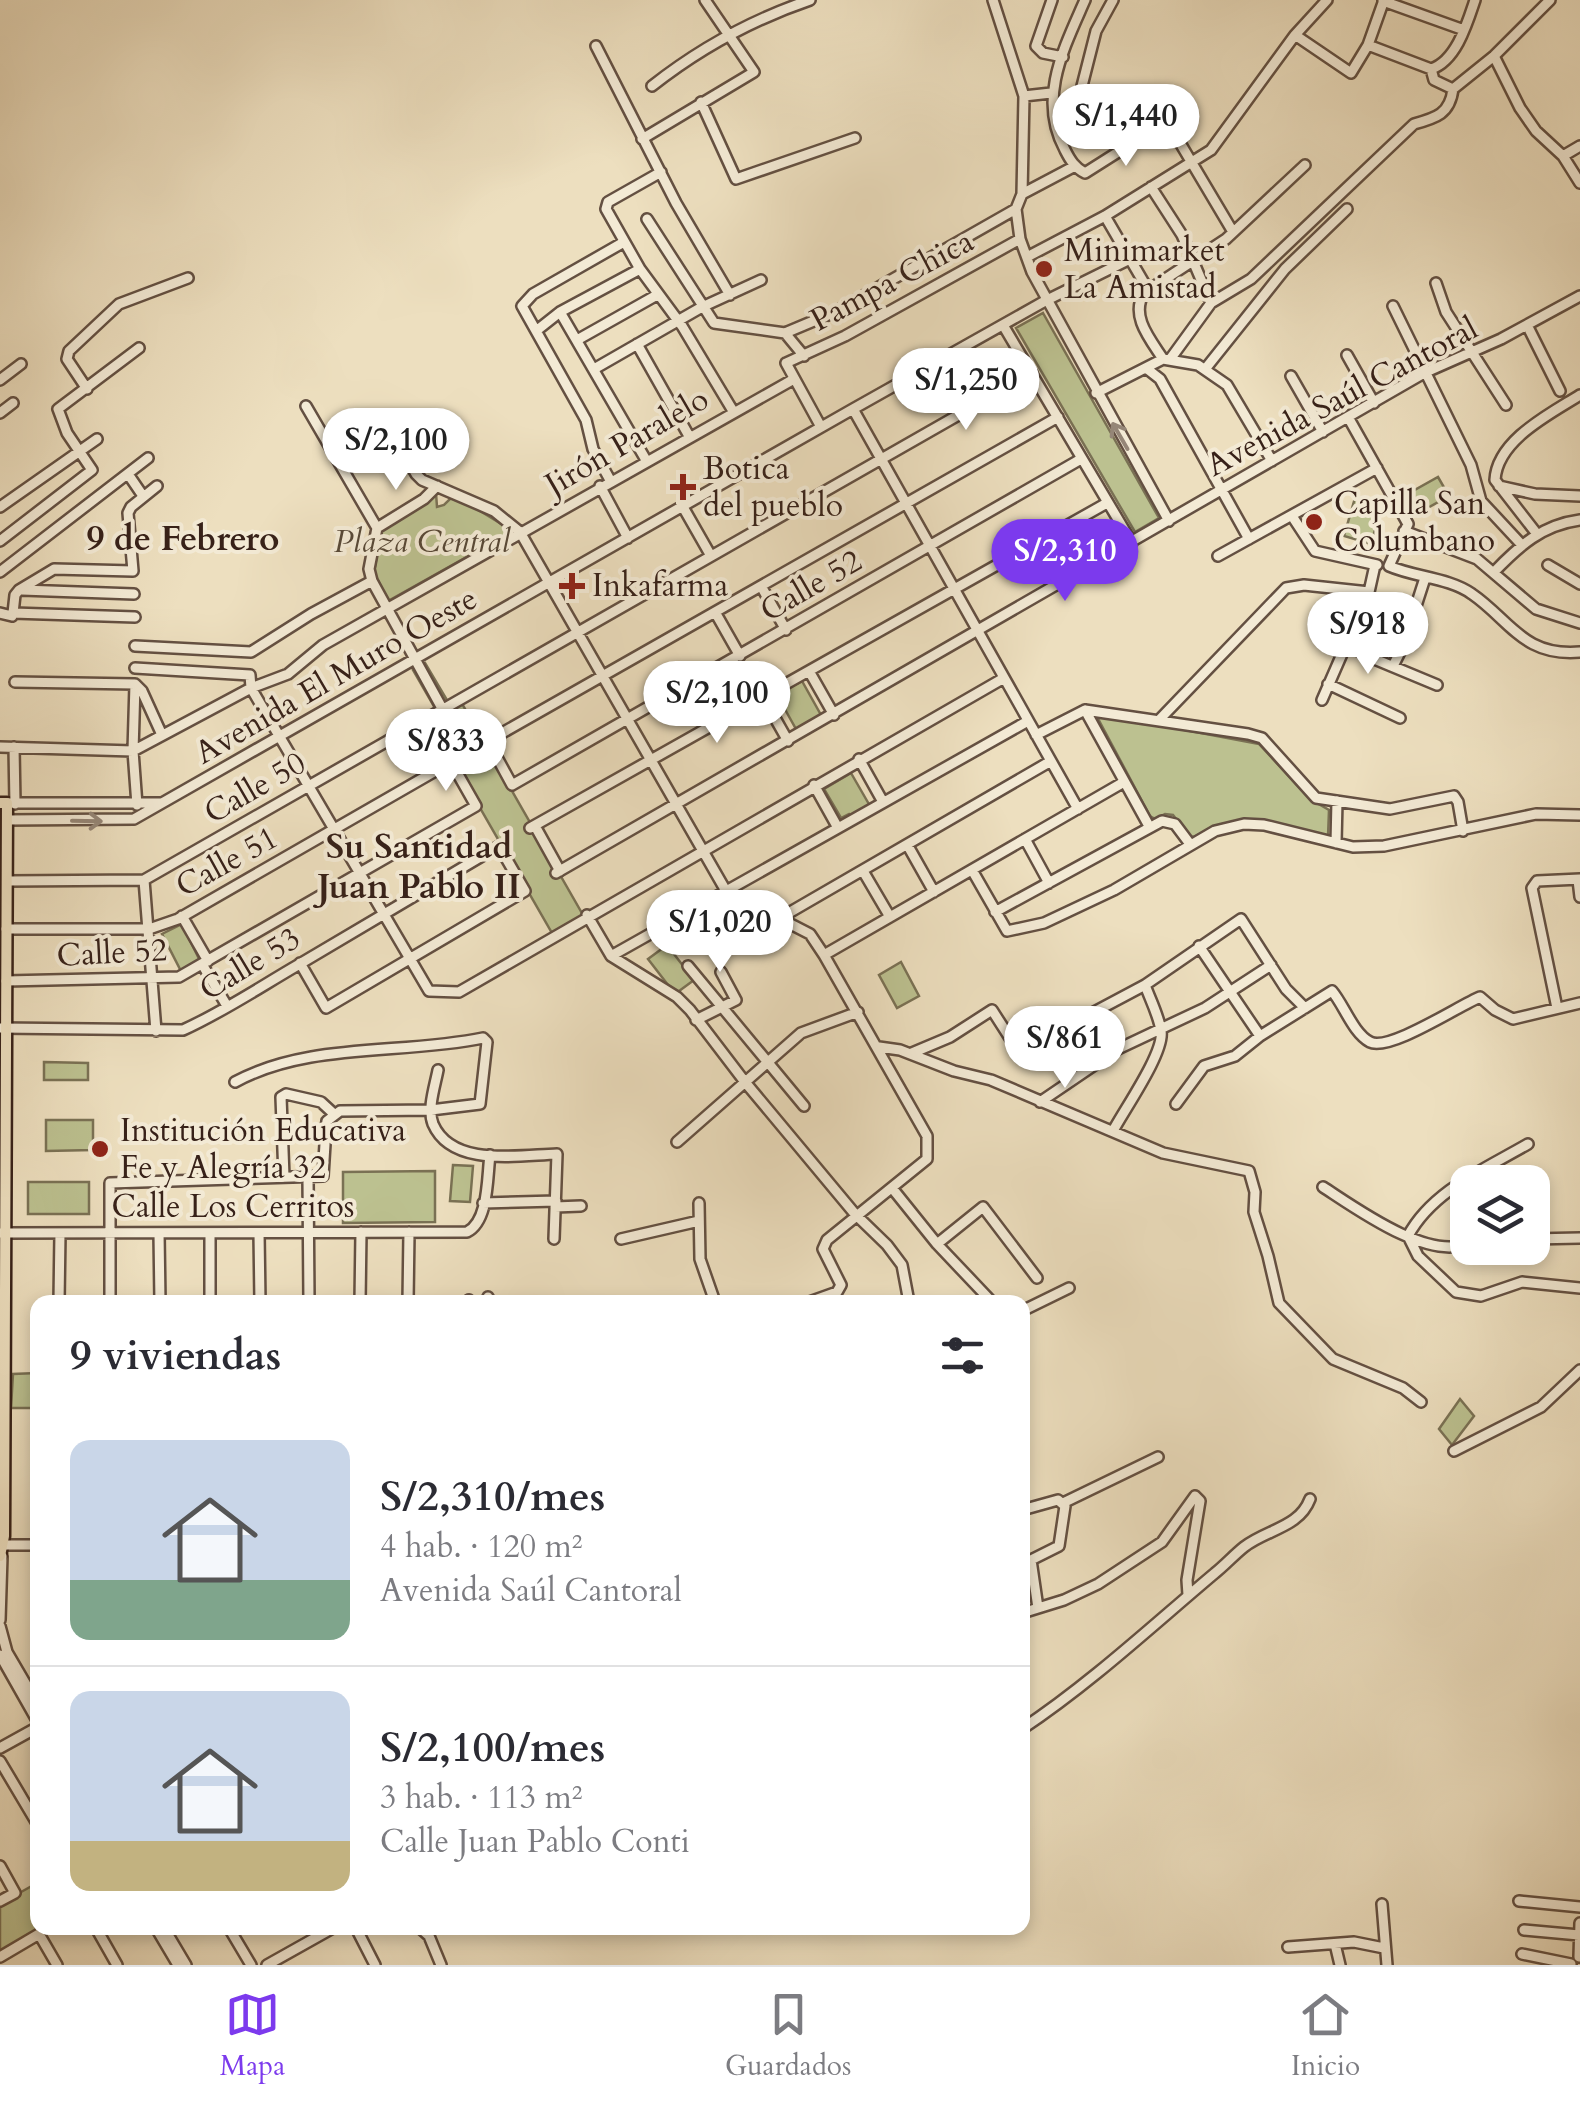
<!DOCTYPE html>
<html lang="es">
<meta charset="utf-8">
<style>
:root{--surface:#fff;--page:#f2f2f3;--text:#2b2b33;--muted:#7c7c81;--line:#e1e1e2;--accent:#7c3aed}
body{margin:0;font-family:Cardo,serif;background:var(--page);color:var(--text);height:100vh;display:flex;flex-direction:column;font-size:38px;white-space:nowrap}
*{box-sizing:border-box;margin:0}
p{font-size:32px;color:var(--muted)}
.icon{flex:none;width:55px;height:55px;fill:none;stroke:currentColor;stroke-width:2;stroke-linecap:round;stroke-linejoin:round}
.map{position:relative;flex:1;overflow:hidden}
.drawer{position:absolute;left:30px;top:1295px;width:1000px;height:640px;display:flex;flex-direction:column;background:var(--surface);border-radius:20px;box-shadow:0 5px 15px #0003}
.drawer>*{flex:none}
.buttons{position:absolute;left:1450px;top:1165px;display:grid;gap:20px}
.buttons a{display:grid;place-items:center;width:100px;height:100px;border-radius:20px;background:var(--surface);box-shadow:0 5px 15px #0003;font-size:50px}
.price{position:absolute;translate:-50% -85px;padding:0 22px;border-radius:35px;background:#fff;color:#222;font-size:32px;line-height:65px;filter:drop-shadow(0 2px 5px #0008)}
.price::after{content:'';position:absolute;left:50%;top:60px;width:30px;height:22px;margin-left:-15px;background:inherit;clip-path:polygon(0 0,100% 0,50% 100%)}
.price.current{background:var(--accent);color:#fff}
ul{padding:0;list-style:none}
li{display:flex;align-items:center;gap:30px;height:250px;padding:0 40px}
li+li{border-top:2px solid var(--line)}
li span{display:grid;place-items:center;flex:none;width:280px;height:200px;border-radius:20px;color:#555}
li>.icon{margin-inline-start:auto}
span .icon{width:120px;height:120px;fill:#fffc;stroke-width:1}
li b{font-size:42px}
h2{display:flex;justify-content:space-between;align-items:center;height:120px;padding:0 40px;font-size:42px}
.menu{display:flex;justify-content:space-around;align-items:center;height:140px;border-top:2px solid var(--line);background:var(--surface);font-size:28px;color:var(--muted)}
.menu a{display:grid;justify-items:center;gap:5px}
.menu .current{color:var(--accent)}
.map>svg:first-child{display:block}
</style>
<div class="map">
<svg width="1580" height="1965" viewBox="0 0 1580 1965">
<rect width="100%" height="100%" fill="#eddfbf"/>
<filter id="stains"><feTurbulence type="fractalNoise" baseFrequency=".002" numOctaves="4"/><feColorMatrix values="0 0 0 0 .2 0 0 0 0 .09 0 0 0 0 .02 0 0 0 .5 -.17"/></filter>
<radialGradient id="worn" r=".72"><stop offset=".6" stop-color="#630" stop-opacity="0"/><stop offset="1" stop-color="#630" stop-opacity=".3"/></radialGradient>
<path fill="#bcc190" stroke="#7a7154" stroke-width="2.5" d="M1043,313L1159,518L1135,532L1016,328Z
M1438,477L1449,496L1415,515L1404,496Z
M436,493L437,507L444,505L454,495L513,531L388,601L374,572L382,527Z
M1355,498L1382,505L1371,544L1344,536Z
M425,663L451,707L461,702L583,915L552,933L430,721L439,715L413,670Z
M802,681L821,715L796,729L777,695Z
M1095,713L1259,744L1310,799L1329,810L1328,837L1264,821L1217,826L1194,837L1189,836L1173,815L1165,814L1155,819L1150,816Z
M851,773L870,806L852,817L849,814L841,818L824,789Z
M182,924L201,963L182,973L162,934Z
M667,945L694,980L675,994L648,959Z
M901,962L919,996L897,1008L879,975Z
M44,1062L88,1063V1080H44Z
M46,1120H93V1150L46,1151Z
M453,1165L473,1166L470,1202L450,1201Z
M435,1171V1222L343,1223V1172Z
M28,1182H89V1214H28Z
M37,1373V1408H11L13,1374Z
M1460,1399L1474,1416L1452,1445L1439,1429Z
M37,1883L38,1928H43L0,1952V1904Z"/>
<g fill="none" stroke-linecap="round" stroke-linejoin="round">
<g stroke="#645042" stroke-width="14">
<path id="minor" d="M993,0L1024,96L1022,194L1016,209L1020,239L1032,272L1169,521
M1052,0L1036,46L1043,53L1063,57
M1085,0C1064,48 1037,99 1065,150C1070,160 1075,168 1085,173L1167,121L1233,232
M1383,1L1464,30
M1295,35L1351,73L1368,45L1384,0
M1368,45L1431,69C1456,61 1467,24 1475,0
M596,46L676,203L730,295
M1494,56L1520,108L1536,131L1563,156L1580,183
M1431,69L1434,80L1453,89L1494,56L1550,0
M652,86C699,49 754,19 810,0
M1082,86L1096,31L1113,0
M1024,96L1051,93
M701,102L736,179L855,138
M642,139L754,72L705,0
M1563,156L1580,146
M661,172L608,202L606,209L640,269L682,326L733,411
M1151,187L1182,235L1211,303
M1022,194L1075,166
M1105,216L1147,288
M647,219L714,323L785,333L835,312L1016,209
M1027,257L1105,216L1211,150L1295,35L1327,0
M1436,283L1446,312L1506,405
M1393,306L1471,465L1481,501L1521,544
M560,312L646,460
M1003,325L1132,543
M1527,325L1560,391
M536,331L560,312L640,269
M785,333L804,356
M577,340L657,295
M637,344L689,436
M1347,355L1374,403
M1171,358L1211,303L1251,279L1414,124C1436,118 1450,114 1453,89
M1163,359C1150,339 1130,316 1144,293L1226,239L1305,165
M1146,368L1160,379L1249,539
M1206,368L1285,269L1347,209
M594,369L702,307L761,280
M1291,376L1323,432
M0,380L21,364
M87,389L67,359L69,351L119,304L188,278
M1096,393L1163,359L1198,365L1227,385L1272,461
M306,406L377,528L369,569L372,581L443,710
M853,409L1078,809
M0,413L13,403
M1058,417L488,741L512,785L1081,459
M1348,417L1408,524L1389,566C1414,577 1450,578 1472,594C1510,620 1523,657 1580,652
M821,427L786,363L845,336L1020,239
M331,450L385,421L416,474L422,480L494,511L520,532L726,891L810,934L824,955L927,1136V1159L827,1240L823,1249L841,1285L837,1292L809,1302
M128,474L143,496
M610,480L593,449L586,420L522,306L533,294L624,242
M600,486L628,538
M1499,486L1535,494L1580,496
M0,507L97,439
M683,507L711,556
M1292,516L1315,551L1377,565
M377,528L424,499L437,486
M1404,531L1477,559L1536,609L1580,623
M1537,534L1495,480C1497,440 1550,414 1580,395
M0,541L92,470L67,433L58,409L139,348
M1218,556L1377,468
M1548,565L1580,584
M0,572L148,458
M1494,572C1519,546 1542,525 1580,520
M761,586L786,630
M22,590L134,594
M715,612L740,656
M0,613L12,616L13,613L135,617
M13,613L15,595L19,590L54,569L133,571L128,513L131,507L157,486
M1318,629L1372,658L1437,685
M135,646L251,652L311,614L372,581
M1393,666L1403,646L1425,578
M135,668L250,675L251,688L429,991L459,992L1004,678
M809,671L834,715
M15,682L135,684L142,691L162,735
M135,684L133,751L137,805
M1328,684L1400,718
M763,697L788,741
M1322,700L1369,592L1375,565
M1085,710L1149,826
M1160,719L1286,588L1304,585L1369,592
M1036,735L1085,710L1248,734L1262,738L1316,798L1390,809L1454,796L1458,802L1463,831
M0,747L133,751L251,688L288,674L323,645L794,379
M14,747L15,804
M859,759L883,802
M814,785L838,828
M7,803H160
M7,820L134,819L853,409L1045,301L1130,259
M535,826L560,871
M530,828L1107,503
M1025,839L1049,883
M1336,843L1337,801
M908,846L934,892
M972,870L1007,931L1044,923L1114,890L1215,831L1244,824L1264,825L1353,847L1384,846L1536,814L1580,815
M863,871L890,917
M556,873L1424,373L1501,339L1580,296
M144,880L156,1031
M1578,880L1580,897
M7,881L144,880L1032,373
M995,912L1162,821L1175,824L1190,844
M587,915L611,956L677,997L690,1010L745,1082L855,1214L887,1245L902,1265L909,1302
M182,916L208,961
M780,918L1051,761
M1199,946L1260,1036
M824,955L1124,782
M611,956L1028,721
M202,964L227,1006
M688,966L804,1106
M6,981L179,977L476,806L451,762L178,919L149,929H6
M1557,1008L1532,888L1537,881L1580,879
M696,1020L736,1000L721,972
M0,1028L183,1030C223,1012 260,987 298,965C365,925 432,886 499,846L525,891L326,1008L300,963
M879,1047L900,1050L954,1071L991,1080L1163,1153L1249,1171L1255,1192L1254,1212L1268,1256L1279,1303L1333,1359L1403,1388L1421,1402
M912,1053L950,1037L992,1010L1019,1052L1145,985L1241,919L1286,989L1305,1008
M438,1070C435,1086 427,1109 433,1124C452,1168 520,1155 557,1154L554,1239
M1040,1102L1118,1049L1205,1008L1271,965
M1176,1104L1204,1066L1235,1056L1260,1036L1332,991C1344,1005 1353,1033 1370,1042C1389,1052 1460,1005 1480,997L1495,1010L1513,1019L1580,1003
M1113,1131C1124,1110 1165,1052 1161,1031C1159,1016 1150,999 1145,985
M677,1142L801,1033L858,1012
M1528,1144C1485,1169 1432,1191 1408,1236L1418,1256L1456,1292L1481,1296L1522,1282L1580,1288
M284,1177L281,1097L286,1094L321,1102L334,1114
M308,1177L309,1302
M1323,1187C1354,1207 1429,1262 1468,1243
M892,1188L937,1244L992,1302
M483,1203L556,1201
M699,1203L700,1259L715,1302
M555,1207L581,1206
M0,1233L467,1232C489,1221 487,1177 490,1155
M159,1233L160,1302
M210,1233V1302
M259,1233L260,1302
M621,1239L699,1221
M1532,1239L1580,1238
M937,1244L983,1207L1037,1278
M59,1302L60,1233
M110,1302V1183L323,1176L326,1128L327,1121L340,1111L431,1110L480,1104L487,1042L483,1038C401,1055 309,1042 235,1082
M360,1302L361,1232
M408,1302L409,1232
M468,1302L469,1300
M486,1302L488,1297
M1022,1311L1069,1288
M1454,1451L1541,1407L1580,1370
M1063,1503L1158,1457
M1022,1510L1058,1500L1065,1506L1059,1546L1031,1560L1038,1608
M3,1545H38
M1022,1613L1064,1600L1098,1584L1162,1542L1195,1496L1200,1501L1187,1580L1188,1595
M0,1620L2,1556
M0,1626L7,1652L38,1705
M0,1655L38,1722
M1022,1729C1091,1683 1152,1626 1215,1573C1225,1565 1234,1555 1244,1547C1267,1529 1299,1528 1310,1499
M0,1748L38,1727
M0,1761L38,1825
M0,1866L15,1893L0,1901
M1519,1901L1580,1907
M1382,1904L1387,1965
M96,1928L117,1965
M156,1928L178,1965
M164,1928L186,1965
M229,1928L251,1965
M356,1928L375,1965
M420,1928L429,1936L441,1965
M1524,1930L1579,1935
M1335,1944L1340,1965
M1288,1947L1354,1942L1384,1948
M1522,1954L1571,1964
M0,1957L39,1934L57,1965
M1579,1957L1580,1923
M267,1965L333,1928"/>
</g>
<g stroke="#372119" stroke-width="15">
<path id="major" d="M0,803H7L4,1536L0,1556"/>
</g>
<use href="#minor" stroke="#f3ead5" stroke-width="9"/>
<use href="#major" stroke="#eddfbf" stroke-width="10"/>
</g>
<defs><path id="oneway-shaft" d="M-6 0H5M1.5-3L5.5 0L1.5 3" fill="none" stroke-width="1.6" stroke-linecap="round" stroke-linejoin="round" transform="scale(2.5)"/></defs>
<g stroke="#958677">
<use href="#oneway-shaft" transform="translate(1120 436) rotate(-120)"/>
<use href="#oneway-shaft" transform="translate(87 821) rotate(1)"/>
</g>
<g fill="#8f2418" stroke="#f3ead5" stroke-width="4">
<circle cx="1044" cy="269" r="10"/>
<path d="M678 472h10v10h10v10h-10v10h-10v-10h-10v-10h10z"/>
<circle cx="1314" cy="522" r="10"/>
<path d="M567 571h10v10h10v10h-10v10h-10v-10h-10v-10h10z"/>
<circle cx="100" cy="1149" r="10"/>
</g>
<g text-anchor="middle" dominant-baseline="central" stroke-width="8" stroke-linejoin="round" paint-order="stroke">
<g font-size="32" fill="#372119" stroke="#f3ead5" text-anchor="start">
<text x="1064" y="251">Minimarket<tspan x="1064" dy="37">La Amistad</tspan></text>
<text x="703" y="469">Botica<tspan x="703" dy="37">del pueblo</tspan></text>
<text x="1334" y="504">Capilla San<tspan x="1334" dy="37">Columbano</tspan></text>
<text x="592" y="586">Inkafarma</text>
<text x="120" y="1131">Institución Educativa<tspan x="120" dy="37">Fe y Alegría 32</tspan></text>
</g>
<g font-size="32" fill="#372119" stroke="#f3ead5">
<text transform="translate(892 281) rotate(-28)">Pampa Chica</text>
<text transform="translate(1342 397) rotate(-28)">Avenida Saúl Cantoral</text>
<text transform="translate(627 442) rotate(-30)">Jirón Paralelo</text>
<text transform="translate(811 586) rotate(-30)">Calle 52</text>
<text transform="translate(336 676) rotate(-30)">Avenida El Muro Oeste</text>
<text transform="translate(255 788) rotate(-30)">Calle 50</text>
<text transform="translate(227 862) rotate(-29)">Calle 51</text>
<text transform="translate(112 953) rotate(-3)">Calle 52</text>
<text transform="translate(250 964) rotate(-31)">Calle 53</text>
<text x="233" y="1207">Calle Los Cerritos</text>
</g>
<g font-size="32" font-style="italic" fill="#584937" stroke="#f3ead5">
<text x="422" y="542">Plaza Central</text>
</g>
<g font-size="35" font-weight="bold" fill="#372119" stroke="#f3ead5">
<text x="183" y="539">9 de Febrero</text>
<text x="419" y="847">Su Santidad<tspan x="419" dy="40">Juan Pablo II</tspan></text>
</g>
</g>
<rect width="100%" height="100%" filter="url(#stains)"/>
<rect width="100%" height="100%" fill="url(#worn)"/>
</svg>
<div class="buttons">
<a><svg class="icon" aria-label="layers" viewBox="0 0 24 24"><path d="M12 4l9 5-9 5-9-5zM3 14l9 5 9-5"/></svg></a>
</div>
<b class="price" style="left:1126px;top:169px">S/1,440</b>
<b class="price" style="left:966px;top:433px">S/1,250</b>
<b class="price" style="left:396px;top:493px">S/2,100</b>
<b class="price current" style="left:1065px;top:604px">S/2,310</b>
<b class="price" style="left:1368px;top:677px">S/918</b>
<b class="price" style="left:717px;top:746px">S/2,100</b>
<b class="price" style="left:446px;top:794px">S/833</b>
<b class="price" style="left:720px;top:975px">S/1,020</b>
<b class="price" style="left:1065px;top:1091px">S/861</b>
<section class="drawer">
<h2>9 viviendas<svg class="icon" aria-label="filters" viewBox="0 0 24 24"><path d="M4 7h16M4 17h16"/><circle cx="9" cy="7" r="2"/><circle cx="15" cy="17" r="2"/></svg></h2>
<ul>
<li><span style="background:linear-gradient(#c9d6e8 70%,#7fa58c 0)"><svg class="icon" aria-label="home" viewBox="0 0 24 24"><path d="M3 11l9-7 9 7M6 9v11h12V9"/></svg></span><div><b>S/2,310/mes</b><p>4 hab. · 120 m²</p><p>Avenida Saúl Cantoral</p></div></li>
<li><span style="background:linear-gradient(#c9d6e8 75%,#c2b280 0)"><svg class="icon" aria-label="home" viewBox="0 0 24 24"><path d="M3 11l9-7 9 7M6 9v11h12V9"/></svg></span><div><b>S/2,100/mes</b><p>3 hab. · 113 m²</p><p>Calle Juan Pablo Conti</p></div></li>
</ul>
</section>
</div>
<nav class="menu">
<a class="current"><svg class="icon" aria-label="map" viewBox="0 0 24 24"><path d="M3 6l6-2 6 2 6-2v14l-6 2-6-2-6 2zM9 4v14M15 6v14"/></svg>Mapa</a>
<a><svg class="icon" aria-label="saved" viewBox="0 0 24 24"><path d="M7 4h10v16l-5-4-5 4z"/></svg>Guardados</a>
<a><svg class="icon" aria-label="home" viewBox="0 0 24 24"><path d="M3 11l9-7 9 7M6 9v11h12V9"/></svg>Inicio</a>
</nav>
